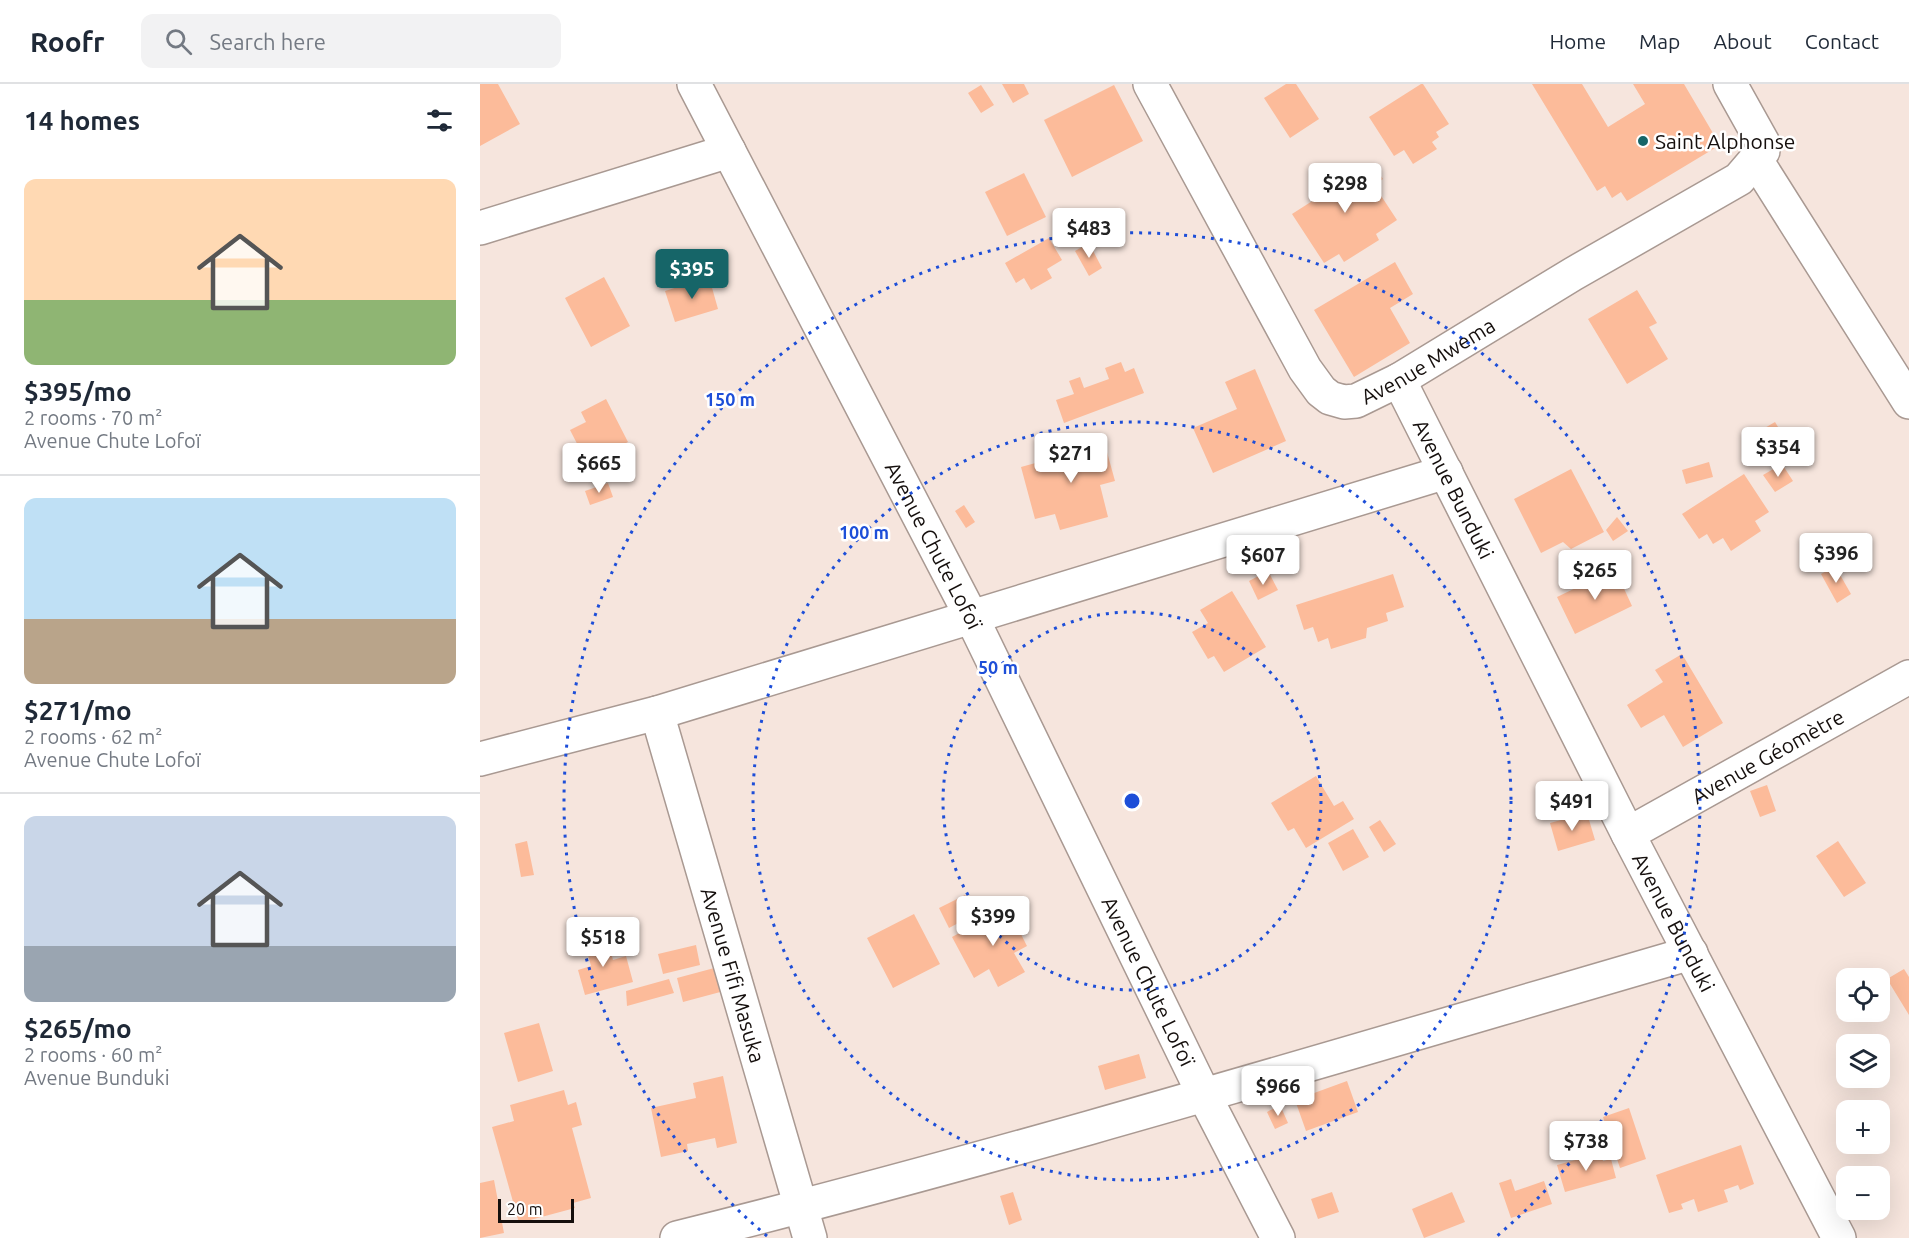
<!DOCTYPE html>
<meta charset="utf-8">
<style>
:root{--surface:#fff;--page:#f2f2f3;--text:#1f2937;--muted:#747a83;--line:#e0e1e3;--accent:#166568}
body{margin:0;font-family:Ubuntu,sans-serif;background:var(--page);color:var(--text);height:100vh;display:flex;flex-direction:column;font-size:22px;white-space:nowrap}
*{box-sizing:border-box;margin:0}
p{font-size:20px;color:var(--muted)}
.icon{flex:none;width:33px;height:33px;fill:none;stroke:currentColor;stroke-width:2;stroke-linecap:round;stroke-linejoin:round}
.map{position:relative;flex:1;overflow:hidden}
.panel{display:flex;flex-direction:column;background:var(--surface);width:480px}
.panel>*{flex:none}
.fabs{position:absolute;left:1356px;top:884px;display:grid;gap:12px}
.fabs a{display:grid;place-items:center;width:54px;height:54px;border-radius:12px;background:var(--surface);box-shadow:0 6px 24px #0002;font-size:30px}
.scale{position:absolute;left:18px;bottom:15px;width:76px;box-sizing:border-box;padding-left:6px;border:3px solid #150f0d;border-top:0;font-size:16px;line-height:21px;white-space:nowrap;color:#150f0d;-webkit-text-stroke:4px #fff;paint-order:stroke}
.price{position:absolute;translate:-50% -51px;padding:0 14px;border-radius:6px;background:#fff;color:#222;font-size:20px;line-height:39px;filter:drop-shadow(0 2px 3px #0008)}
.price::after{content:'';position:absolute;left:50%;top:36px;width:18px;height:14px;margin-left:-9px;background:inherit;clip-path:polygon(0 0,100% 0,50% 100%)}
.price.active{background:var(--accent);color:#fff}
ul{padding:0;list-style:none}
li{display:grid;align-content:center;gap:12px;height:318px;padding:0 24px}
li+li{border-top:2px solid var(--line)}
li span{display:grid;place-items:center;height:186px;border-radius:12px;color:#555}
li>.icon{margin-inline-start:auto}
span .icon{width:108px;height:108px;fill:#fffc;stroke-width:1}
li b{font-size:26px}
h2{display:flex;justify-content:space-between;align-items:center;height:72px;padding:0 24px;font-size:26px}
header{display:flex;align-items:center;gap:36px;box-sizing:border-box;height:84px;padding:0 30px;background:var(--surface);border-bottom:2px solid var(--line)}
header strong{font-size:28px}
nav{display:flex;gap:33px;margin-inline-start:auto;font-size:21px}
.search{width:420px;height:54px;background:var(--page);display:flex;align-items:center;gap:15px;box-sizing:border-box;padding:0 21px;border-radius:12px;color:var(--muted);font-size:22px}
main{display:flex;flex:1;min-height:0}
.map>svg:first-child{display:block}
</style>
<header>
<strong>Roofr</strong>
<div class="search"><svg class="icon" aria-label="search" viewBox="0 0 24 24"><circle cx="10" cy="10" r="6"/><path d="M15 15l6 6"/></svg>Search here</div>
<nav><a>Home</a><a>Map</a><a>About</a><a>Contact</a></nav>
</header>
<main>
<section class="panel">
<h2>14 homes<svg class="icon" aria-label="filters" viewBox="0 0 24 24"><path d="M4 7h16M4 17h16"/><circle cx="9" cy="7" r="2"/><circle cx="15" cy="17" r="2"/></svg></h2>
<ul>
<li><span style="background:linear-gradient(#ffd9b3 65%,#8fb573 0)"><svg class="icon" aria-label="home" viewBox="0 0 24 24"><path d="M3 11l9-7 9 7M6 9v11h12V9"/></svg></span><div><b>$395/mo</b><p>2 rooms · 70 m²</p><p>Avenue Chute Lofoï</p></div></li>
<li><span style="background:linear-gradient(#bfe0f5 65%,#b9a48a 0)"><svg class="icon" aria-label="home" viewBox="0 0 24 24"><path d="M3 11l9-7 9 7M6 9v11h12V9"/></svg></span><div><b>$271/mo</b><p>2 rooms · 62 m²</p><p>Avenue Chute Lofoï</p></div></li>
<li><span style="background:linear-gradient(#c9d6e8 70%,#9aa5b1 0)"><svg class="icon" aria-label="home" viewBox="0 0 24 24"><path d="M3 11l9-7 9 7M6 9v11h12V9"/></svg></span><div><b>$265/mo</b><p>2 rooms · 60 m²</p><p>Avenue Bunduki</p></div></li>
</ul>
</section>
<div class="map">
<svg width="1429" height="1154" viewBox="0 0 1429 1154">
<rect width="100%" height="100%" fill="#f6e5dd"/>
<path fill="#fcbb9a" d="M0,0H18L40,40L0,62Z
M522,0H544L549,10L533,19Z
M806,0H816L839,35L810,54L784,14Z
M941,0H943L969,40L956,48L959,53L952,58L957,65L933,80L924,66L914,72L889,33Z
M1052,0H1102L1128,43L1165,20L1153,0H1204L1240,61L1147,117L1141,108L1132,114L1125,102L1117,107Z
M501,1L514,21L501,29L488,9Z
M634,1L663,57L592,93L564,36Z
M892,79L903,95L894,101L917,136L896,150L899,156L864,178L859,170L844,179L812,130L837,114L829,101L852,86L861,99Z
M544,89L566,133L527,152L505,108Z
M569,154L582,176L567,185L572,194L551,206L544,194L536,199L525,179Z
M609,159L622,184L609,192L595,167Z
M915,178L933,210L910,224L930,259L874,293L834,226Z
M124,193L150,242L111,263L85,214Z
M229,193L238,225L195,238L185,207Z
M1157,206L1177,239L1169,243L1188,275L1147,300L1108,235Z
M641,278L645,288L654,284L664,309L584,339L576,316L594,310L589,297L600,293L604,304L629,295L625,284Z
M775,285L806,357L733,389L713,344L757,325L745,298Z
M126,315L148,358L107,379L90,346L106,338L101,328Z
M1295,338L1304,353L1272,371L1264,356Z
M622,350L635,397L620,401L628,433L580,446L575,430L555,435L541,383L588,370L586,359Z
M1229,378L1233,393L1206,400L1202,386Z
M1302,380L1313,397L1295,408L1283,391Z
M1091,385L1124,448L1091,465L1083,458L1061,469L1034,415Z
M1264,390L1289,428L1275,437L1281,447L1251,467L1243,454L1233,460L1227,450L1219,455L1202,430Z
M128,399L133,413L110,421L105,407Z
M484,421L495,438L486,444L475,427Z
M1137,433L1148,447L1133,457L1126,446Z
M1355,482L1371,510L1357,519L1341,490Z
M1135,485L1152,522L1095,550L1077,513Z
M788,487L798,506L778,516L769,497Z
M913,490L924,523L906,529L908,537L887,544L886,554L851,565L848,554L838,558L833,543L824,546L816,521Z
M752,507L786,563L744,588L734,572L728,575L712,548L728,539L720,526Z
M1202,570L1243,639L1203,663L1184,631L1161,644L1147,621L1183,598L1175,586Z
M836,692L854,722L863,717L874,735L826,764L814,744L808,747L791,719Z
M1287,701L1296,727L1280,733L1270,707Z
M1107,729L1115,756L1078,767L1070,739Z
M900,736L916,760L904,768L889,743Z
M873,745L889,773L863,787L848,759Z
M47,757L54,791L41,793L35,760Z
M1358,757L1386,799L1364,813L1336,772Z
M485,811L495,830L469,844L459,824Z
M527,823L547,862L534,869L545,888L518,903L509,885L494,894L472,853Z
M434,830L460,880L413,904L387,854Z
M126,850L133,876L146,872L153,898L105,911L98,886L111,882L104,856Z
M216,861L220,881L183,890L178,870Z
M238,883L244,907L203,918L197,894Z
M1424,885L1429,893V931L1407,895Z
M189,895L194,909L147,922L146,907Z
M59,939L73,987L38,998L24,949Z
M659,970L666,994L625,1006L618,982Z
M243,992L257,1059L237,1064L235,1054L207,1060L208,1067L181,1073L171,1024L216,1014L213,999Z
M867,997L878,1028L826,1047L815,1016Z
M84,1006L88,1021L96,1018L102,1041L92,1044L111,1114L93,1119L95,1124L39,1139L12,1043L34,1037L30,1021Z
M800,1021L808,1039L795,1045L787,1028Z
M1149,1024L1166,1075L1140,1084L1123,1033Z
M1261,1061L1274,1100L1260,1106L1258,1101L1244,1106L1248,1118L1218,1128L1214,1115L1201,1120L1203,1125L1189,1129L1176,1091Z
M1121,1069L1123,1077L1131,1075L1136,1094L1085,1108L1077,1081Z
M1031,1095L1035,1107L1064,1097L1072,1120L1031,1134L1019,1099Z
M14,1096L24,1149L0,1154V1099Z
M533,1108L542,1136L529,1141L520,1112Z
M852,1108L859,1128L838,1135L831,1115Z
M972,1108L985,1138L944,1154L932,1125Z"/>
<g fill="none" stroke-linecap="round" stroke-linejoin="round">
<g stroke="#a99992" stroke-width="36">
<g id="minor">
<path id="s1" d="M214,0L491,532L724,1011L798,1154"/>
<path id="s2" d="M670,0L825,285L841,307L850,314L864,318L876,317L919,296L1093,190L1259,95L1283,67V59L1250,0"/>
<path d="M1276,76L1429,318"/>
<path d="M0,144L249,67"/>
<path id="s3" d="M919,296L1148,750L1359,1154"/>
<path id="s4" d="M177,629L330,1154"/>
<path d="M0,675L177,629L966,388"/>
<path id="s5" d="M1148,750L1429,593"/>
<path d="M197,1154C538,1069 874,967 1211,869"/>
</g>
</g>
<use href="#minor" stroke="#fff" stroke-width="33"/>
</g>
<g fill="none" stroke="#1d4ed8" stroke-width="3" stroke-dasharray="3 6">
<circle cx="652" cy="717" r="189"/>
<circle cx="652" cy="717" r="379"/>
<path d="M287 1152A568 568 0 1 1 1017 1152"/>
</g>
<circle fill="#166568" stroke="#fff" stroke-width="2" cx="1163" cy="57" r="6"/>
<g text-anchor="middle" dominant-baseline="central" stroke-width="5" stroke-linejoin="round" paint-order="stroke">
<g font-size="21" fill="#150f0d" stroke="#fff" text-anchor="start">
<text x="1175" y="57">Saint Alphonse</text>
</g>
<g font-size="21" fill="#150f0d" stroke="#fff">
<text stroke="none"><textPath href="#s2" startOffset="472">Avenue Mwema</textPath></text>
<text stroke="none"><textPath href="#s3" startOffset="122">Avenue Bunduki</textPath></text>
<text stroke="none"><textPath href="#s1" startOffset="520">Avenue Chute Lofoï</textPath></text>
<text stroke="none"><textPath href="#s5" startOffset="160">Avenue Géomètre</textPath></text>
<text stroke="none"><textPath href="#s3" startOffset="608">Avenue Bunduki</textPath></text>
<text stroke="none"><textPath href="#s4" startOffset="273">Avenue Fifi Masuka</textPath></text>
<text stroke="none"><textPath href="#s1" startOffset="1006">Avenue Chute Lofoï</textPath></text>
</g>
</g>
<circle cx="652" cy="717" r="9" fill="#1d4ed8" stroke="#fff" stroke-width="3"/>
<g font-size="18" text-anchor="middle" font-weight="bold" fill="#1d4ed8" stroke="#fff" stroke-width="5" stroke-linejoin="round" paint-order="stroke">
<text x="250" y="322">150 m</text>
<text x="384" y="455">100 m</text>
<text x="518" y="590">50 m</text>
</g>
</svg>
<div class="fabs">
<a><svg class="icon" aria-label="locate" viewBox="0 0 24 24"><circle cx="12" cy="12" r="6"/><path d="M12 2v4M12 18v4M2 12h4M18 12h4"/></svg></a>
<a><svg class="icon" aria-label="layers" viewBox="0 0 24 24"><path d="M12 4l9 5-9 5-9-5zM3 14l9 5 9-5"/></svg></a>
<a>+</a>
<a>−</a>
</div>
<div class="scale">20 m</div>
<b class="price" style="left:865px;top:130px">$298</b>
<b class="price" style="left:609px;top:175px">$483</b>
<b class="price active" style="left:212px;top:216px">$395</b>
<b class="price" style="left:1298px;top:394px">$354</b>
<b class="price" style="left:591px;top:400px">$271</b>
<b class="price" style="left:119px;top:410px">$665</b>
<b class="price" style="left:1356px;top:500px">$396</b>
<b class="price" style="left:783px;top:502px">$607</b>
<b class="price" style="left:1115px;top:517px">$265</b>
<b class="price" style="left:1092px;top:748px">$491</b>
<b class="price" style="left:513px;top:863px">$399</b>
<b class="price" style="left:123px;top:884px">$518</b>
<b class="price" style="left:798px;top:1033px">$966</b>
<b class="price" style="left:1106px;top:1088px">$738</b>
</div>
</main>
